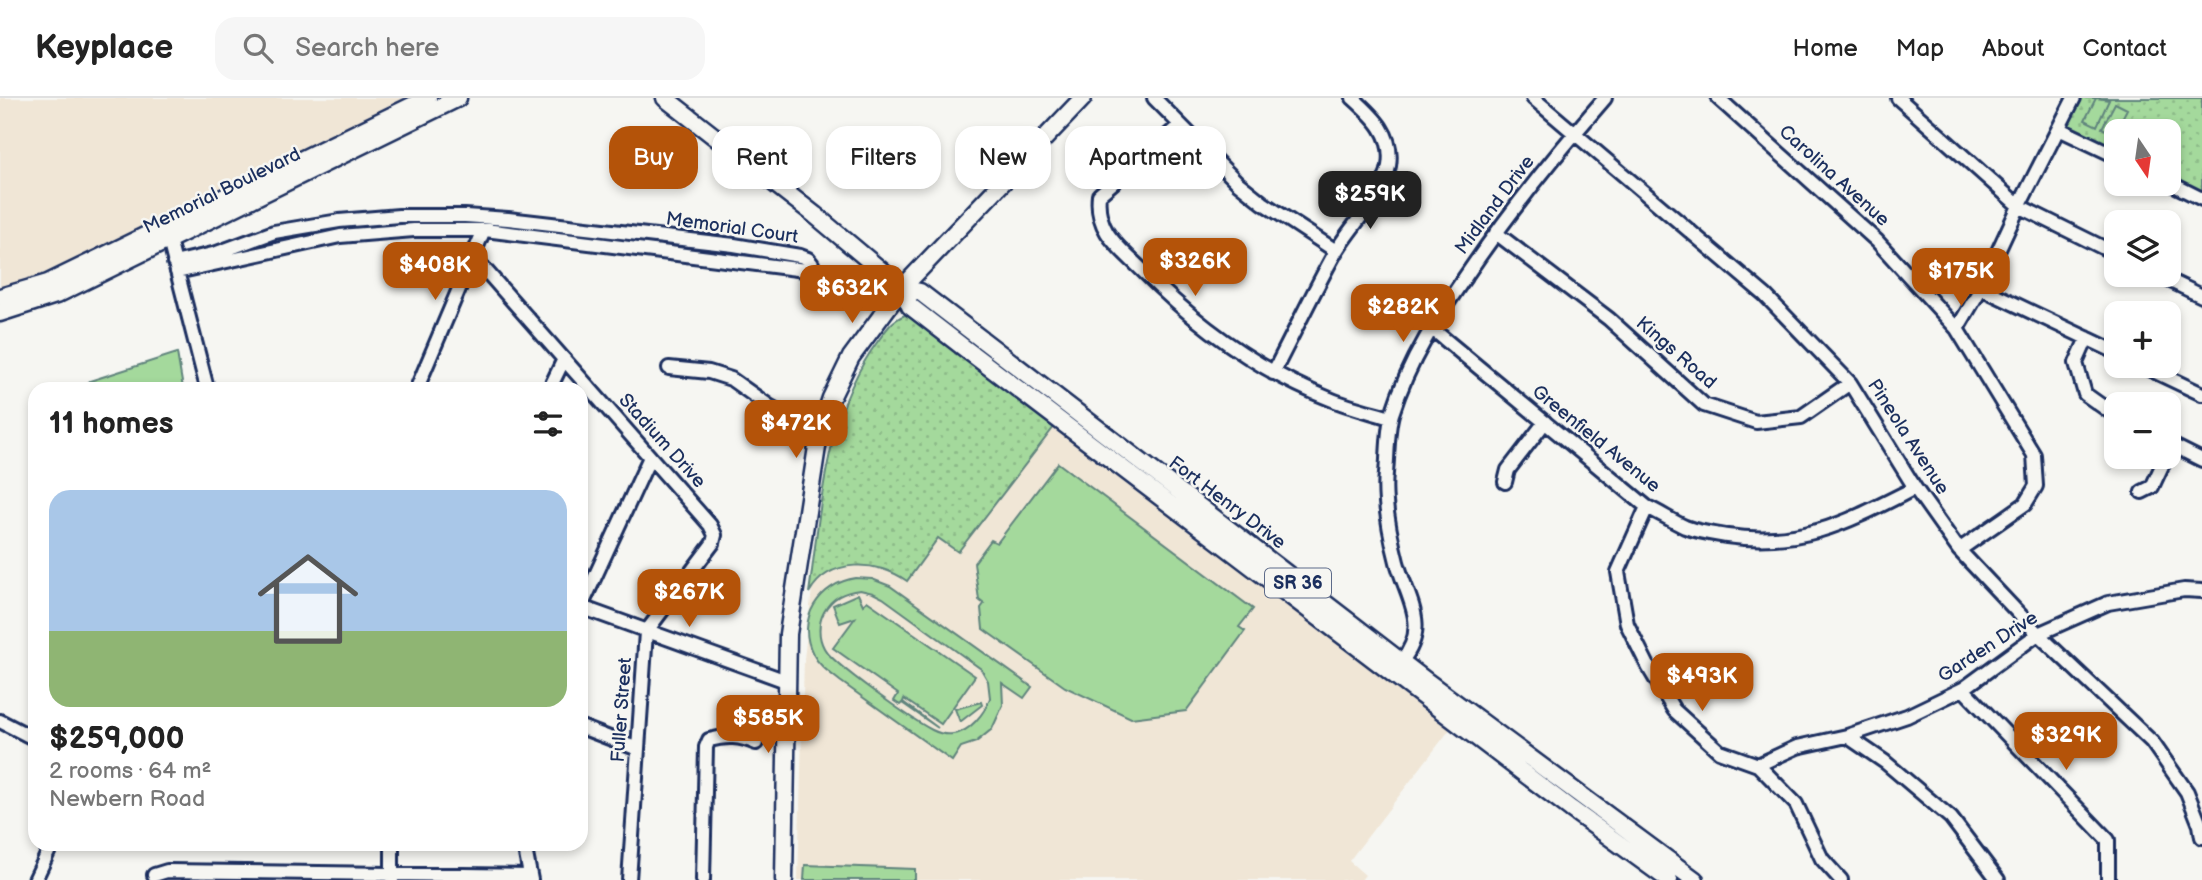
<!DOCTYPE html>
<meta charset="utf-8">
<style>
:root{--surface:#fff;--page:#f6f6f6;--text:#222;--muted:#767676;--line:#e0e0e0;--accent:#b45309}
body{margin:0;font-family:"Balsamiq Sans",sans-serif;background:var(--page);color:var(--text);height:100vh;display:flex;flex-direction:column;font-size:26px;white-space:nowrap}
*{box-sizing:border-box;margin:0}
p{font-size:23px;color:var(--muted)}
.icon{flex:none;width:38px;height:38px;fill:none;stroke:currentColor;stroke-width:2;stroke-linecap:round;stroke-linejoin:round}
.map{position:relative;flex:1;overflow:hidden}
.panel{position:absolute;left:28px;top:284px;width:560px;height:469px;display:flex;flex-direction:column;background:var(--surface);border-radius:21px;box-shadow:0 4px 10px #0003}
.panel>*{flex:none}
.hud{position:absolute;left:609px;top:28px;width:665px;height:63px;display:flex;gap:14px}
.needle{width:46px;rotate:167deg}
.buttons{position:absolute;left:2104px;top:21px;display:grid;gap:14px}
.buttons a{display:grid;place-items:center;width:77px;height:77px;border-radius:14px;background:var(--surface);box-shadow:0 4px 10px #0003;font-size:35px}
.price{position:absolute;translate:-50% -60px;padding:0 16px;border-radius:14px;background:var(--accent);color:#fff;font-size:23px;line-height:46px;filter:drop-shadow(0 2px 4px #0008)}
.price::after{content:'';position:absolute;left:50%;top:42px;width:21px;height:16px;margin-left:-10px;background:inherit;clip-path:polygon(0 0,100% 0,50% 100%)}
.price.current{background:#222;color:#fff}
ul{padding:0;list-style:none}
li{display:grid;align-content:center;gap:14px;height:371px;padding:0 21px}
li span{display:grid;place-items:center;height:217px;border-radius:21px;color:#555}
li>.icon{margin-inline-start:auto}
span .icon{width:126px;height:126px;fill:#fffc;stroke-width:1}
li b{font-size:30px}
h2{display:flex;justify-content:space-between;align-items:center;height:84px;padding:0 21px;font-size:30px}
.chip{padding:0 24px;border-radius:21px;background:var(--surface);box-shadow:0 4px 10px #0003;font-size:24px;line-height:63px}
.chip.current{background:var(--accent);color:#fff}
header{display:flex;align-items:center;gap:42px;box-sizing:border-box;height:98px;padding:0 35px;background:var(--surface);border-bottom:2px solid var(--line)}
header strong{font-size:33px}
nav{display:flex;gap:38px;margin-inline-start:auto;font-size:24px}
.search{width:490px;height:63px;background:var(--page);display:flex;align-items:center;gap:18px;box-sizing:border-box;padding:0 24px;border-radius:21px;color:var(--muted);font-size:26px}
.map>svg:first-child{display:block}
</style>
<header>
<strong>Keyplace</strong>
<div class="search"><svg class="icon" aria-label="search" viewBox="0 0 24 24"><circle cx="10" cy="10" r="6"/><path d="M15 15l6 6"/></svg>Search here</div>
<nav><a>Home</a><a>Map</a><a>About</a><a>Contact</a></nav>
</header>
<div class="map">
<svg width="2202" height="782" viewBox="0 0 2202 782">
<defs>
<pattern id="grass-dots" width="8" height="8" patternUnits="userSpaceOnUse" patternTransform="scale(1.75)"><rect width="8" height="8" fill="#a4d99c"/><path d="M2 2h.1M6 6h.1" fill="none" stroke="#8dbb89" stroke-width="1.8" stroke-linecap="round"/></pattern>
</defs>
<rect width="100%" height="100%" fill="#f6f6f2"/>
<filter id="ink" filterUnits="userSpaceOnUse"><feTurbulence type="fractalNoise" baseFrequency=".0143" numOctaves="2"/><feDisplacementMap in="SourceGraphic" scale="14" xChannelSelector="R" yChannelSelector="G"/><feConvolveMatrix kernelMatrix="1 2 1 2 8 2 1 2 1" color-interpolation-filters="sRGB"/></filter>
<g filter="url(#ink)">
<path fill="#f0e6d6" d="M0,0H406L33,183L0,194Z
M1054,329L1451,630L1349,763L1365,777L1361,782H798L804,561L812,491L818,482L827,475L854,467H869L897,476L938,440L958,454Z"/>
<path fill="url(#grass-dots)" stroke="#60847d" stroke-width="2" d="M2082,0H2202V94L2168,77V33H2116V51L2068,28Z
M905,217L916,222L1054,329L958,454L938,440L907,483C878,462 829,459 809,495C821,410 825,314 878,243C886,232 892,222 905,217Z"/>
<path fill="#a4d99c" stroke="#60847d" stroke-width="2" fill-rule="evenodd" d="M2096,0L2109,2L2097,28L2085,22Z
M2115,5L2127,11L2114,36L2102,30Z
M177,255L183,290H83L90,283Z
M1058,365L1253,511L1239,529L1245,533L1186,613L1131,620L1065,589L983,531L981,510L984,506L979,502L974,465L991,442L997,445Z
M856,480L872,481L890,488L1032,589L1024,600L1002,585L1003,607L992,631L976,644L961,649L952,663L840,583C830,575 819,568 813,556C795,521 820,485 856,480ZM860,492L873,495L883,500L981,571L988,583L990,600C985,615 969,635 953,636C946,637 938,635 932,632C913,622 832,566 824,550C818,539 818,525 824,514C832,499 844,494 860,492Z
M858,496L863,507L867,503L975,578L941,626L904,601L903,604L938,630L902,605L900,607L894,603L898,596L833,550L855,520L840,525L833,507Z
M981,604L982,607L960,624L955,611Z
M805,767L915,771V782H804Z"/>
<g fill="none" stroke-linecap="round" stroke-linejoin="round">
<g stroke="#1b2f5e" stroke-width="18">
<path id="minor" d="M1154,0L1238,85L1263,105L1336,153
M1533,0L1765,197L1850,285L1915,390L1959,452L2038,536L2152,644L2187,694L2200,727L2202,739
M1718,0L1877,143L1957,231L2034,357L2036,388L2025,406L1959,452
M1898,0L2019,108L2116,156
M1180,27L1099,97C1095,133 1119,149 1142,172C1196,227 1257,272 1330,301C1349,309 1371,314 1391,320
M2059,31L2116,58
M2168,84L2202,101
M1496,135L1609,221L1704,307L1756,324L1801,319L1850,285
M169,142L207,290
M473,158L710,427L715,437L713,445L646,534L629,782
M174,165L217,155L274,134L339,123L399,118H465L508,121L734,147L800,158L808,161L812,166L810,171L805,172L485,132H414L340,138L177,174
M2158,177L2202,198
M1981,190L2116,254
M1430,229L1647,409C1660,415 1672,423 1685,429C1698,434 1714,436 1727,438C1805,449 1849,423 1915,390
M1957,231L1981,190L2019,108L2074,0
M2087,240L2076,265L2085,296L2116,318
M2143,268L2202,296
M669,270L709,274L731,281L769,308L819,336
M1273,275C1294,235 1313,194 1335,155C1349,130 1385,94 1389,68C1394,37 1374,19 1353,0
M417,290L486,127
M550,290L564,261
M2168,345L2202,362
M1505,384L1508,372L1545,324
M2142,394L2152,389L2166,359
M1647,409L1618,474L1627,526L1649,570L1674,612L1719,653L1758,667L1796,706L1822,761L1841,782
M581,509L786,583
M581,509L650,359
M1401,564C1431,528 1407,501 1397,464C1390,437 1383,403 1386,375C1388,356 1387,334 1392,316C1409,262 1438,218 1470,172C1511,112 1557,55 1605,0
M1963,591L2108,742V782
M0,623L35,641
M581,629L638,651
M1847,638L1885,664L1951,720L1998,782
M1758,667L1797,649L1847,638L1907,618L1963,591L2038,536L2108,505L2184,492L2202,493
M524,746L531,782
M154,777L167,773L530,778
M35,782L52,746
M392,782V746
M703,782L706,649L709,642C727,637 740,638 756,645"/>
</g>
<g stroke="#1b2f5e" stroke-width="21">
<path id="major" d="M665,0L815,117L902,190L910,208L963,249L1571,711L1669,782
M902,190L920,194L1425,582L1695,782
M0,199L48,185L428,0
M0,215L56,197L458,0
M784,782L788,536L819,336L831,300L851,259L902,190L1083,0"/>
</g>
<use href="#minor" stroke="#f6f6f2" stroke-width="12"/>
<use href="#major" stroke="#f6f6f2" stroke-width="16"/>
</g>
</g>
<g text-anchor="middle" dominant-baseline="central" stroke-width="5" stroke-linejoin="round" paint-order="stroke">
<rect fill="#f6f6f2" stroke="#5d6b8a" stroke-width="2" x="1265" y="470.5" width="66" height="29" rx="5"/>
<g font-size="18" font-weight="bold" fill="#1b2f5e">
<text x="1298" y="485">SR 36</text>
</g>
<g font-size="19" fill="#1b2f5e" stroke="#f6f6f2">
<text transform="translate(1834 78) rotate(42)">Carolina Avenue</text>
<text transform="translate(222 93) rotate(-26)">Memorial Boulevard</text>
<text transform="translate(1495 107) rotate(-53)">Midland Drive</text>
<text transform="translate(732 130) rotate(8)">Memorial Court</text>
<text transform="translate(1676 255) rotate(41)">Kings Road</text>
<text transform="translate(1908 339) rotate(57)">Pineola Avenue</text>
<text transform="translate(1596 341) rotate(39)">Greenfield Avenue</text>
<text transform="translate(662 343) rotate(48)">Stadium Drive</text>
<text transform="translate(1227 405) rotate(37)">Fort Henry Drive</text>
<text transform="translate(1988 549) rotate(-33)">Garden Drive</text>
<text transform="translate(622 612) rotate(-86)">Fuller Street</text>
</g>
</g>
</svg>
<div class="buttons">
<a><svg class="needle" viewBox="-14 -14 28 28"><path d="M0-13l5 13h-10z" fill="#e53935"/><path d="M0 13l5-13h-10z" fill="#767676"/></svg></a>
<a><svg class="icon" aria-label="layers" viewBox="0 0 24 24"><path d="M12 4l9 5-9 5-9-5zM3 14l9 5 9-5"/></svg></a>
<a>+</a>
<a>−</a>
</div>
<b class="price current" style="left:1370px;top:133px">$259K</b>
<b class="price" style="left:1195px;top:200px">$326K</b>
<b class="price" style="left:435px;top:204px">$408K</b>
<b class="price" style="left:1961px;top:210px">$175K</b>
<b class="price" style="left:852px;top:227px">$632K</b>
<b class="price" style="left:1403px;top:246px">$282K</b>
<b class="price" style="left:796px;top:362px">$472K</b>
<b class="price" style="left:689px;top:531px">$267K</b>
<b class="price" style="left:1702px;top:615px">$493K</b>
<b class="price" style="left:768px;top:657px">$585K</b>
<b class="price" style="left:2066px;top:674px">$329K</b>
<div class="hud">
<a class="chip current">Buy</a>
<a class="chip">Rent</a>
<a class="chip">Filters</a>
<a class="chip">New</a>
<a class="chip">Apartment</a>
</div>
<section class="panel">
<h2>11 homes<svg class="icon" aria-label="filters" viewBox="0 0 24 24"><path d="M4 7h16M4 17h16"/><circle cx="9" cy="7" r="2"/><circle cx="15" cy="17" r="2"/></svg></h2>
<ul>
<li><span style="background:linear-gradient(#a9c7e8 65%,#8fb573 0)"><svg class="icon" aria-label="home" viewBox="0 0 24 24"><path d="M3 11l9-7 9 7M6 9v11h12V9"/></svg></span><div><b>$259,000</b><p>2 rooms · 64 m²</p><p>Newbern Road</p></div></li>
</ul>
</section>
</div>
